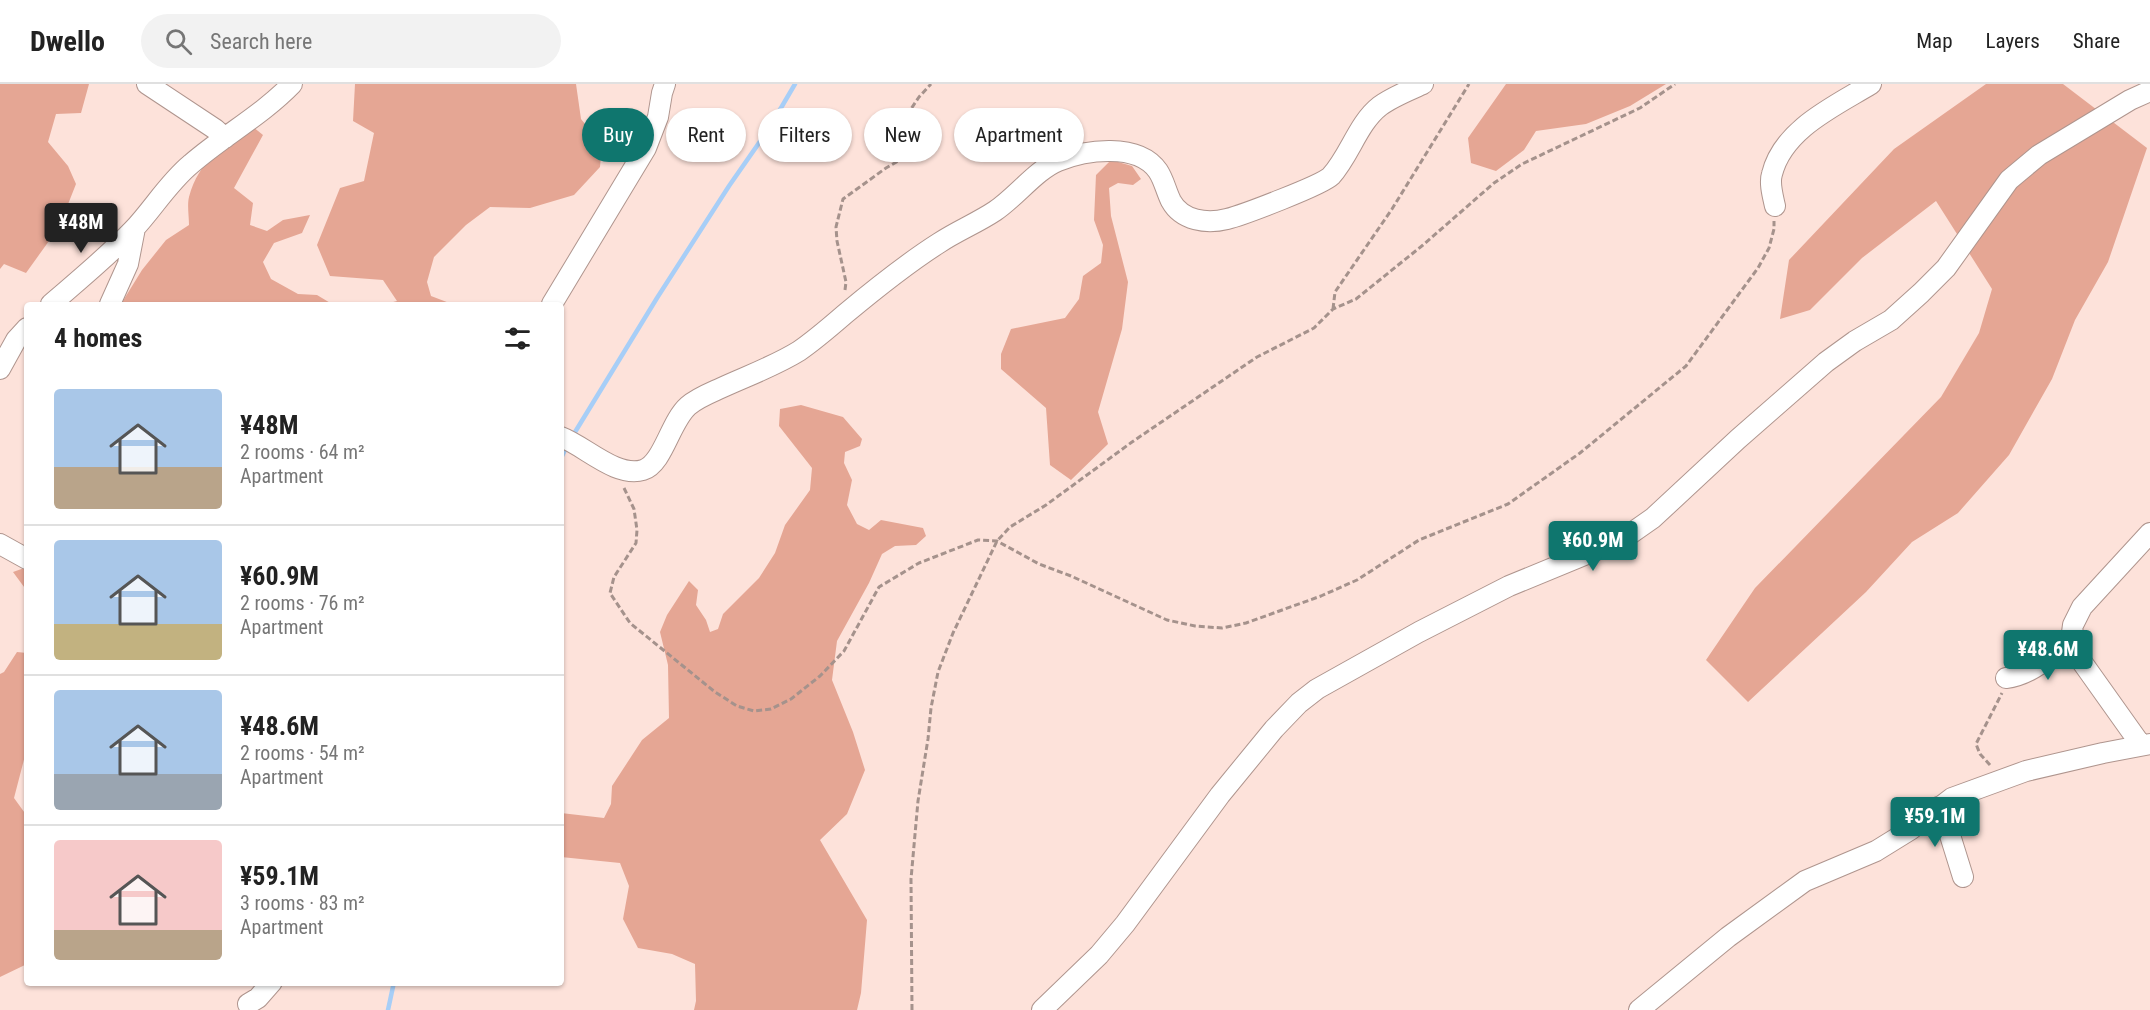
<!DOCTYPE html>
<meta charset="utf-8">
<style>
:root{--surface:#fff;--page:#f2f2f2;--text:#222;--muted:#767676;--line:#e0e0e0;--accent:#0f766e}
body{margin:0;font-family:"Roboto Condensed",sans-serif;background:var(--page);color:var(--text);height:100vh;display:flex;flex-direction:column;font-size:22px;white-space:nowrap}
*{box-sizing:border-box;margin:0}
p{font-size:20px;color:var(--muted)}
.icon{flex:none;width:33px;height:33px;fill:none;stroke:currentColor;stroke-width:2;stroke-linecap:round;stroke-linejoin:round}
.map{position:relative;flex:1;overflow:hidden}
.drawer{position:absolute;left:24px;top:218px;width:540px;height:684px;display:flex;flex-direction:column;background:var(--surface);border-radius:6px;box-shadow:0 2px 4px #0004}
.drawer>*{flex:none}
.hud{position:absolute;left:582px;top:24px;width:570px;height:54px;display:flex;gap:12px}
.price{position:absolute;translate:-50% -51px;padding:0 14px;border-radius:6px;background:var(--accent);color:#fff;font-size:20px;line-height:39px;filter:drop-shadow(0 2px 3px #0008)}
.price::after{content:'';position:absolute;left:50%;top:36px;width:18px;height:14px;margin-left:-9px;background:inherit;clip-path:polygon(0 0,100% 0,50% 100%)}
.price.current{background:#222;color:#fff}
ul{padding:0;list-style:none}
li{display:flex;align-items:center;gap:18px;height:150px;padding:0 30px}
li+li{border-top:2px solid var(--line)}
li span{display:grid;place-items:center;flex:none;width:168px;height:120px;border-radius:6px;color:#555}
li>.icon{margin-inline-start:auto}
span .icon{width:72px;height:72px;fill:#fffc;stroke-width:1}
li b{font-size:26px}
h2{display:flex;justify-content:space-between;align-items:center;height:72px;padding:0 30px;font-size:26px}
.pill{padding:0 21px;border-radius:27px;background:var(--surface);box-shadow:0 2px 4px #0004;font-size:21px;line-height:54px}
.pill.current{background:var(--accent);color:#fff}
header{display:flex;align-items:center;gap:36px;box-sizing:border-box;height:84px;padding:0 30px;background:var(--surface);border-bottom:2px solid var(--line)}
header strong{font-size:28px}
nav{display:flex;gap:33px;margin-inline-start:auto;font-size:21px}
.search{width:420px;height:54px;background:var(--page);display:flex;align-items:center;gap:15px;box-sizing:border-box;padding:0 21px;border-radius:33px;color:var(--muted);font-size:22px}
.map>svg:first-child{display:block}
</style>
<header>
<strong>Dwello</strong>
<div class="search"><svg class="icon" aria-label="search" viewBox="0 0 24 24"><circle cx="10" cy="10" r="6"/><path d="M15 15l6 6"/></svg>Search here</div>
<nav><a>Map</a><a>Layers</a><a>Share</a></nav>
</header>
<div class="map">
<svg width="2150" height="926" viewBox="0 0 2150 926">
<rect width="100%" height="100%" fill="#fde2da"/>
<path fill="#e5a694" d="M0,0H89L81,29L56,30L48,58L68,82L76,100L59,143L26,189L4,180L0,185Z
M355,0H576L581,35L602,61L600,83L574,111L530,124L490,123L466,141L434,173L427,198L431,212L452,220H385L397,217L383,196L330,192L317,161L340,104L364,97L374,49L353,37Z
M1506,0H1666L1630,22L1586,40L1536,47L1524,66L1496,87L1471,79L1468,54Z
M1986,0H2063L2147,64L2108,178L2075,236L2052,295L2009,371L1958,429L1912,458L1866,508L1748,618L1706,576L1755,504L1941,313L1979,249L1992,205L1936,117L1862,174L1810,226L1780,235L1789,176L1894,65Z
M253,43L263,51L234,104L253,119L250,141L267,147L283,136L310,131L302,149L274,159L263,178L271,195L298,210L317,211L332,220H121L142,186L166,156L189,141C189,132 187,121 189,113C199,76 224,61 253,43Z
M1111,76L1132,82L1141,95L1133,101L1118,99L1109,104L1111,132L1128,198L1122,245L1098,328L1108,360L1071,396L1050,381L1046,324L1001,285V270L1011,245L1065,234L1079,215L1083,192L1101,179L1103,161L1094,136L1096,91Z
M801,321L843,333L862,355L860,362L845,368L844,379L852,396L847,421L857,440L869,446L881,436L923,444L926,452L916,461L895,462L882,470L869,499L837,557L832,596L853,648L865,686L847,730L820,756L867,836L861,909L857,926H694L696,917L695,880L672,870L638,864L623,835L629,802L620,779L561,773V729L604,734L611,720L612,702L642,656L669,634L668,581L660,548L667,531L689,497L698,506L696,521L706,536L710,548L718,545L723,530L759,494L775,469L785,441L810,406L812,384L779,342L780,325Z
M27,483V507L13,488Z
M17,568L27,569V664L14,714L27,732V880L0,893V590L4,588Z"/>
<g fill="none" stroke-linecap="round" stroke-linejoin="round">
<path stroke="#a7cef7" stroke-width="4.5" d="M572,353L657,214L729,102L768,46L795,0
M561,374L568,360
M388,926L394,898"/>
<g stroke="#af958e" stroke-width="22">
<path id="minor" d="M147,0L215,45L225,54
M1775,122C1773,113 1769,99 1772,90C1783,45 1835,22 1871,0
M51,220C79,196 107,173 133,146C153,125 168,99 191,80C223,52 262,31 292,0
M110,220L128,180L135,144
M552,220L646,64L658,33L662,9L665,0
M0,285L16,256L27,244
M561,353C585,362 616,394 643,386C663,380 670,338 688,322C697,314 710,309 721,304C747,292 775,282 799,267C815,256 830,243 845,230C875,205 906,180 939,159C957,147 977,139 995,127C1016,113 1036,86 1058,77C1085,66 1138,58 1158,87C1164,96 1166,107 1171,117C1182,137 1207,140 1227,135C1243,131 1322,101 1331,92C1350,71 1358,39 1380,22C1392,13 1410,6 1423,0
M0,460L27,475
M2006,594C2032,591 2051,571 2071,556
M2141,661L2077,571L2071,556L2073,541L2082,523L2150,449
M1938,723L1949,748L1963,793
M248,920L258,914L272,898
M1042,926L1099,871L1125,840L1220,711L1274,645L1299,619L1317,605L1419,548L1509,502L1623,455L1653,434L1738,355L1826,278L1855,257L1891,236L1921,209L1946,184L2009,96L2039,71L2130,16L2150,7
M1639,926L1728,853L1805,797L1876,767L1910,746L1952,714L2026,687L2103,669L2150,660"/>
</g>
<path stroke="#a5928c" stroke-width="3" stroke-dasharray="6 3" stroke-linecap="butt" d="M845,206L846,198L837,157L836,143L843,115L886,84L900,76L906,63L911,25L919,13L931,0
M1333,225L1335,208L1392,125L1469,0
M624,404L634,425L637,446L636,459L614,493L610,509L630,539L715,608L737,622L754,627L771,625L791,615L820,592L844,567L879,503L919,479L978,456L997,457L1039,480L1071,492L1167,536L1195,542L1222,544L1246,539L1321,512L1357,496L1419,456L1508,420L1580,369L1686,282L1758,184L1769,164L1774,145V137
M1990,681L1980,670L1976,660L2002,609
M912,926L911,795L918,717L928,655L931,624L938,588L953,549L997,457L1010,443L1046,421L1132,358L1257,273L1314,244L1333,225L1356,215L1423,161L1494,99L1522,80L1640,24L1675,0"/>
<use href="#minor" stroke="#fff" stroke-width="20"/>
</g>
</svg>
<b class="price current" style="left:81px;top:170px">¥48M</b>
<b class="price" style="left:1593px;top:488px">¥60.9M</b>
<b class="price" style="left:2048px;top:597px">¥48.6M</b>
<b class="price" style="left:1935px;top:764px">¥59.1M</b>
<div class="hud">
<a class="pill current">Buy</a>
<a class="pill">Rent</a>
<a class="pill">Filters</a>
<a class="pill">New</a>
<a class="pill">Apartment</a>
</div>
<section class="drawer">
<h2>4 homes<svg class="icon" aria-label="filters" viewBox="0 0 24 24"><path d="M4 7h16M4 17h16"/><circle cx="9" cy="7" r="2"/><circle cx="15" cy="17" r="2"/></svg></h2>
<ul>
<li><span style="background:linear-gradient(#a9c7e8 65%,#b9a48a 0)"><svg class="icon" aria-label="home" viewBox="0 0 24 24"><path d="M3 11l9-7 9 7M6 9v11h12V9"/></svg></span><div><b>¥48M</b><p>2 rooms · 64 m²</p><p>Apartment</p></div></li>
<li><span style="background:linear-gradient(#a9c7e8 70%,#c2b280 0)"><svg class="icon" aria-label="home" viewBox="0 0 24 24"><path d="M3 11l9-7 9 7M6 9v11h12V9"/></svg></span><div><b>¥60.9M</b><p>2 rooms · 76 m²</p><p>Apartment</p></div></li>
<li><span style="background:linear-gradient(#a9c7e8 70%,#9aa5b1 0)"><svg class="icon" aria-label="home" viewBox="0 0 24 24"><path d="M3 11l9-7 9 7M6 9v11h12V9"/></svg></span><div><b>¥48.6M</b><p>2 rooms · 54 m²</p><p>Apartment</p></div></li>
<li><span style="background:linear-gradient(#f6c9c9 75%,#b9a48a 0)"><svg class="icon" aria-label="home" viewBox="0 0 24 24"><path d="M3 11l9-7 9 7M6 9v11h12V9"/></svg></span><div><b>¥59.1M</b><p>3 rooms · 83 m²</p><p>Apartment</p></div></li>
</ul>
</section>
</div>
